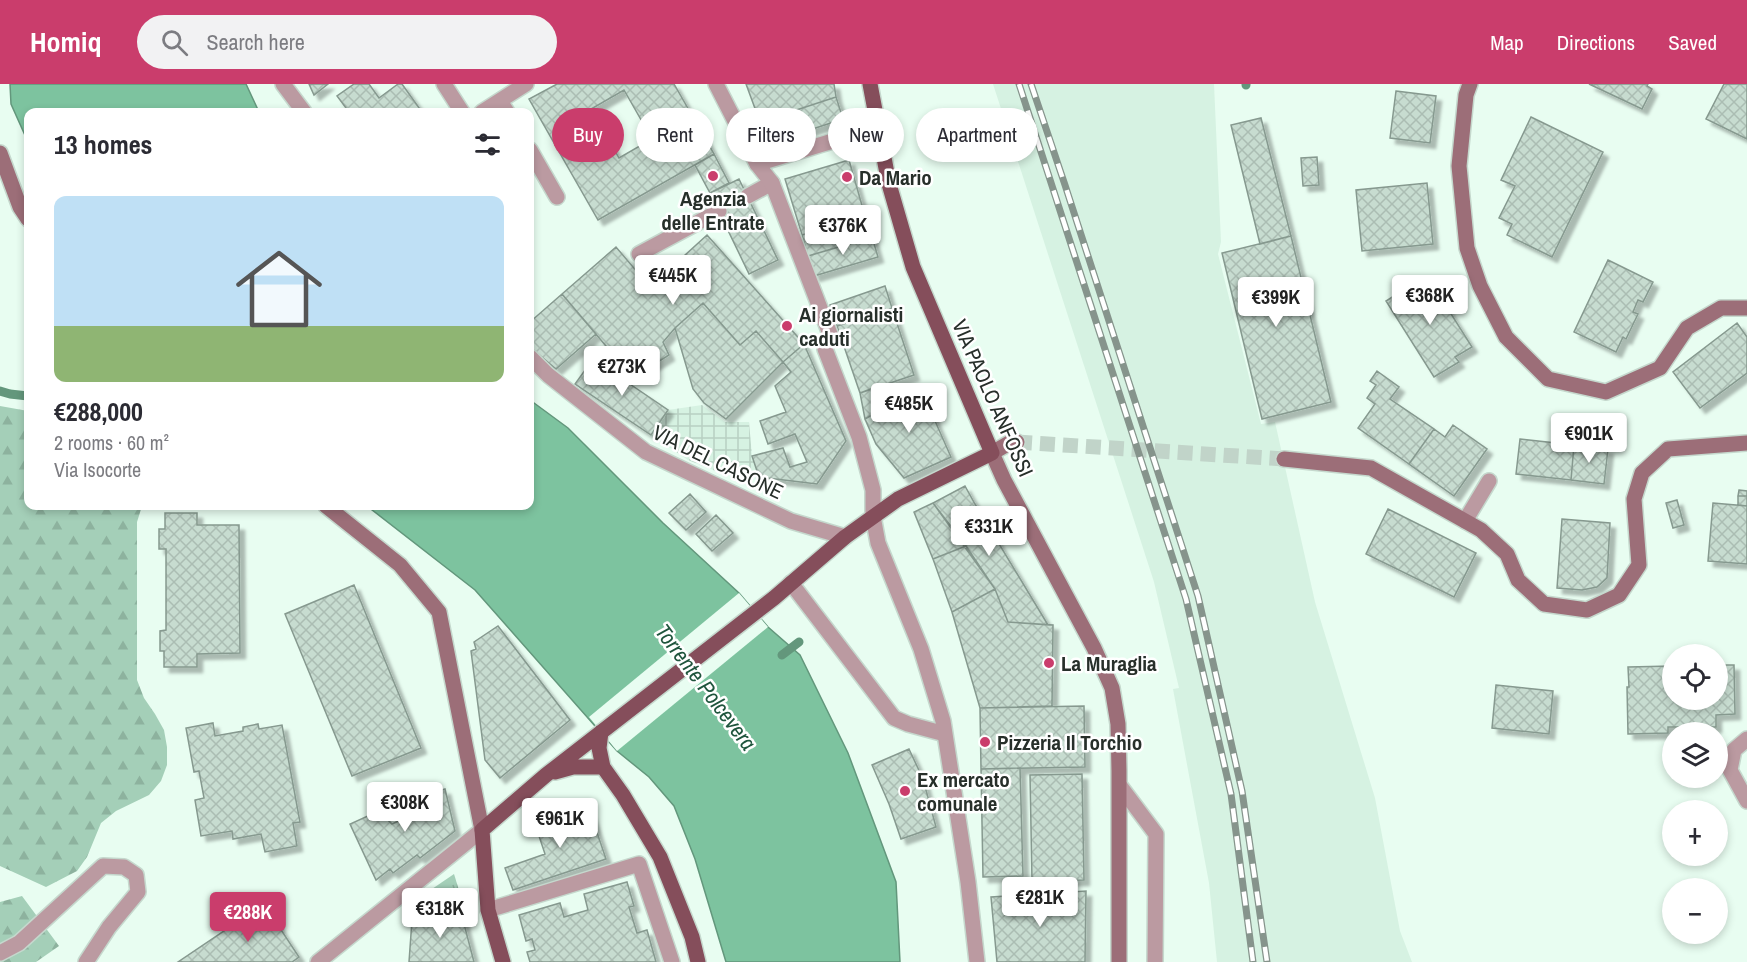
<!DOCTYPE html>
<meta charset="utf-8">
<style>
:root{--surface:#fff;--page:#f2f2f3;--text:#2b2b33;--muted:#7c7c81;--accent:#ca3d6c}
body{margin:0;font-family:"Archivo Narrow",sans-serif;background:var(--page);color:var(--text);height:100vh;display:flex;flex-direction:column;font-size:22px;white-space:nowrap}
*{box-sizing:border-box;margin:0}
p{font-size:20px;color:var(--muted)}
.icon{flex:none;width:33px;height:33px;fill:none;stroke:currentColor;stroke-width:2;stroke-linecap:round;stroke-linejoin:round}
.map{position:relative;flex:1;overflow:hidden}
.side{position:absolute;left:24px;top:24px;width:510px;height:402px;display:flex;flex-direction:column;background:var(--surface);border-radius:12px;box-shadow:0 3px 9px #0003}
.side>*{flex:none}
.hud{position:absolute;left:552px;top:24px;width:570px;height:54px;display:flex;gap:12px}
.tools{position:absolute;left:1662px;top:560px;display:grid;gap:12px}
.tools a{display:grid;place-items:center;width:66px;height:66px;border-radius:50%;background:var(--surface);box-shadow:0 3px 9px #0003;font-size:30px}
.price{position:absolute;translate:-50% -51px;padding:0 14px;border-radius:6px;background:#fff;color:#222;font-size:20px;line-height:39px;filter:drop-shadow(0 2px 3px #0008)}
.price::after{content:'';position:absolute;left:50%;top:36px;width:18px;height:14px;margin-left:-9px;background:inherit;clip-path:polygon(0 0,100% 0,50% 100%)}
.price.selected{background:var(--accent);color:#fff}
ul{padding:0;list-style:none}
li{display:grid;align-content:center;gap:12px;height:318px;padding:0 30px}
li span{display:grid;place-items:center;height:186px;border-radius:12px;color:#555}
li>.icon{margin-inline-start:auto}
span .icon{width:108px;height:108px;fill:#fffc;stroke-width:1}
li b{font-size:26px}
h2{display:flex;justify-content:space-between;align-items:center;height:72px;padding:0 30px;font-size:26px}
.pill{padding:0 21px;border-radius:27px;background:var(--surface);box-shadow:0 3px 9px #0003;font-size:21px;line-height:54px}
.pill.selected{background:var(--accent);color:#fff}
header{display:flex;align-items:center;gap:36px;box-sizing:border-box;height:84px;padding:0 30px;background:var(--accent);color:#fff}
header strong{font-size:28px}
nav{display:flex;gap:33px;margin-inline-start:auto;font-size:21px}
.search{width:420px;height:54px;background:var(--page);display:flex;align-items:center;gap:15px;box-sizing:border-box;padding:0 21px;border-radius:33px;color:var(--muted);font-size:22px}
.map>svg:first-child{display:block}
</style>
<header>
<strong>Homiq</strong>
<div class="search"><svg class="icon" aria-label="search" viewBox="0 0 24 24"><circle cx="10" cy="10" r="6"/><path d="M15 15l6 6"/></svg>Search here</div>
<nav><a>Map</a><a>Directions</a><a>Saved</a></nav>
</header>
<div class="map">
<svg width="1747" height="878" viewBox="0 0 1747 878">
<defs>
<pattern id="industrial-grid" width="8" height="8" patternUnits="userSpaceOnUse" patternTransform="scale(1.5)"><rect width="8" height="8" fill="#d6f2e2"/><path d="M0 4h8M4 0v8" fill="none" stroke="#b8d0c2"/></pattern>
<pattern id="grass-tufts" width="24" height="20" patternUnits="userSpaceOnUse" patternTransform="scale(1.5)"><rect width="24" height="20" fill="#a4cfb8"/><path d="M3 7l-1-3M5 7V3M7 7l1-3M15 17l-1-3M17 17v-4M19 17l1-3" fill="none" stroke="#8db29e"/></pattern>
<pattern id="forest-firs" width="22" height="20" patternUnits="userSpaceOnUse" patternTransform="scale(1.5)"><rect width="22" height="20" fill="#a4cfb8"/><path d="M5 1l3.5 6h-7zM16 11l3.5 6h-7z" fill="#8db29e"/></pattern>
<pattern id="building-cross-hatch" width="8" height="8" patternUnits="userSpaceOnUse" patternTransform="scale(1.5)"><rect width="8" height="8" fill="#c7dcd0"/><path d="M0 0l8 8M0 8l8-8" fill="none" stroke="#abbdb3"/></pattern>
<filter id="shadow"><feDropShadow dx="5.5" dy="5.5" stdDeviation="1.5" flood-color="#0004"/></filter>
</defs>
<rect width="100%" height="100%" fill="#e8fdf1"/>
<path fill="#d6f2e2" d="M993,0H1214L1221,158L1218,170L1261,340L1275,338L1315,518L1375,714L1400,847L1412,878H1217L1209,799L1173,605L1179,604L1154,498Z"/>
<path fill="url(#industrial-grid)" d="M702,321L725,338H749L752,372L759,393L723,390L688,376L651,351L668,326Z"/>
<path fill="url(#grass-tufts)" d="M454,790L462,816L411,830L410,820Z"/>
<path fill="url(#forest-firs)" d="M0,322L28,327V422H142L137,438V596L144,614L155,630L164,646L167,663V681L161,697L149,711L116,727L101,739L87,773L77,787L46,803L0,782Z
M22,812L59,862L36,878H0V818Z"/>
<path fill="#7dc39f" stroke="#63977c" stroke-width="1.5" d="M10,0H246L259,28H28V58L11,20Z
M530,316L568,344L663,439L739,509L768,543L800,571L848,669L896,798L900,878H726L695,775L674,722L649,693L617,667L475,506L367,422H530Z"/>
<path fill="#e8fdf1" d="M739,509L768,543L617,667L589,633Z"/>
<g fill="none" stroke-linecap="round" stroke-linejoin="round">
<path stroke="#63977c" stroke-width="9" d="M1246,1V0
M0,307L10,310L28,312
M782,571L799,558"/>
</g>
<path fill="url(#building-cross-hatch)" stroke="#86998f" stroke-width="1.5" fill-rule="evenodd" filter="url(#shadow)" d="M309,0H328L314,11Z
M354,0H369L379,14L398,0H402L422,28H349L337,12Z
M557,0H674L714,70L598,136L529,15ZM624,6L652,55L619,74L591,25Z
M746,0H834L836,13L760,38Z
M1589,0H1648L1647,2L1652,5L1642,25Z
M1724,0H1747V55L1706,35Z
M1396,7L1436,12L1430,59L1390,54Z
M836,13L843,35L782,55L775,33Z
M1531,33L1603,68L1552,173L1507,151L1512,140L1499,134L1515,102L1501,96Z
M1261,34L1291,152L1260,160L1231,41Z
M714,70L729,99L710,109L695,81Z
M1317,73L1319,101L1303,102L1301,74Z
M849,76L865,132L802,151L785,95Z
M739,95L778,176L749,190L710,109Z
M1427,99L1433,160L1362,167L1356,106Z
M865,132L872,153L849,160L842,139Z
M842,139L849,160L808,172L802,151Z
M707,151L804,260L783,278L756,247L740,261L703,219L675,244L663,258L669,271L633,294L562,210L616,163L650,203Z
M1291,152L1331,318L1262,335L1222,169Z
M872,153L878,173L814,192L808,172Z
M1608,176L1653,198L1643,218L1638,216L1633,228L1638,230L1626,255L1623,253L1616,268L1574,248Z
M1429,195L1472,263L1455,273L1459,278L1434,293L1386,217L1411,201L1414,205Z
M885,202L892,224L837,242L830,221Z
M562,210L596,250L556,285L530,263V238Z
M703,219L740,261L756,247L783,278L726,335L704,319L693,305L675,244Z
M892,224L914,291L860,309L837,242Z
M1737,239L1747,253V289L1700,324L1673,288Z
M804,260L846,357L817,400L759,393L752,372L783,364L790,383L807,378L795,350L768,360L760,337L786,328L775,302L791,288L783,278Z
M593,275L668,326L651,351L575,300Z
M1377,287L1399,303L1390,315L1434,345L1409,380L1358,344L1375,320L1367,314L1376,301L1370,297Z
M876,303L882,325L865,335L860,309Z
M920,303L951,373L904,394L876,360L865,335Z
M1453,341L1487,365L1454,412L1409,380L1434,345L1445,353Z
M1520,355L1574,361L1571,396L1516,390Z
M1574,361L1608,365L1604,400L1571,396Z
M965,402L975,420L1048,541L1008,538L995,505L933,419Z
M1739,406L1747,407V412H1738Z
M690,410L706,428L686,446L669,429Z
M1738,412H1747V422L1738,421Z
M1677,416L1684,441L1673,444L1666,419Z
M933,419L966,462L933,475L914,428Z
M1713,419L1747,422V480L1708,477Z
M1388,425L1476,469L1454,513L1366,470Z
M165,429H197V441H239L240,569L197,570V583H164V567H160V547L166,546V465H159V445H165Z
M716,431L733,449L712,467L696,450Z
M1562,435L1610,439L1607,494L1597,503L1582,506L1557,504Z
M966,462L995,505L952,528L933,475Z
M354,501L421,664L352,692L285,530Z
M995,505L1008,538L1053,541L1052,622L980,624L952,528Z
M498,542L570,636L500,694L485,676L471,567L476,565L474,558Z
M1718,581H1734L1735,630L1716,631V643H1668V649L1628,650L1627,603H1629L1628,583L1672,582V615H1718Z
M1496,601L1553,607L1549,650L1492,644Z
M1084,622L1085,683L981,685L980,624Z
M213,639L215,652L243,647V643L258,640L259,645L282,641L300,738L293,739L297,762L265,768L261,750L233,755L232,747L201,752L195,716L204,714L199,687L194,688L186,644Z
M909,665L923,695L936,743L901,755L889,720L872,681Z
M1020,684L1023,792L983,793L981,685Z
M1082,690L1084,796L1032,797L1030,691Z
M445,705L455,747L420,774L417,771L393,789L390,785L376,796L350,740L379,727L392,740L407,733L402,718Z
M588,722L606,775L513,806L505,784L545,770L535,740Z
M627,798L634,822L629,823L637,849L647,846L656,878H530L527,868L535,866L532,855L526,857L519,831L560,819L564,833L588,826L584,810Z
M1086,807L1085,878H997L991,813Z
M264,820L299,873L292,878H178Z
M459,821L474,878H409L412,836L440,831L439,826Z"/>
<g fill="none" stroke-linecap="round" stroke-linejoin="round">
<path stroke="#c1d4c9" stroke-width="15" stroke-dasharray="15 8" stroke-linecap="butt" d="M1017,358L1284,375"/>
<g stroke="#c5d8cd" stroke-width="18">
<path id="lane" d="M444,0L462,28
M500,17L507,28
M530,66L557,113
M757,80L836,56
M748,112L772,99
M639,170L719,127
M1465,437L1489,397"/>
</g>
<g stroke="#c5d8cd" stroke-width="18">
<path id="street" d="M283,0L304,28
M716,0L757,80L772,99L830,250L825,265L859,353L873,406V432L878,459L921,565L943,637L968,798L977,878
M482,28L526,0
M530,273L548,291L646,368L791,437L845,453
M791,499L894,634L908,640L945,650
M1747,655L1734,666L1730,686L1747,717
M1120,702L1156,750L1155,878
M488,826L639,780L672,878
M0,869L19,859L103,782L124,783L136,791L138,808L109,843L86,878
M318,878L482,746"/>
</g>
<g stroke="#c5d8cd" stroke-width="18">
<path id="secondary" d="M1470,0L1466,11L1459,82L1467,164L1480,202L1506,253L1548,295L1606,308L1660,284L1687,244L1721,224H1747
M0,69L20,123L28,135
M1017,358H1011L992,369L1004,396L1094,564L1112,604L1118,640L1119,687V878
M1284,375L1371,384L1481,446L1507,470L1518,496L1544,520L1587,526L1619,511L1639,481L1634,415L1642,389L1668,365L1747,359
M326,422L400,481L439,528L482,746"/>
</g>
<g stroke="#c5d8cd" stroke-width="18">
<path id="primary" d="M601,648L599,664L603,683L623,711L660,773L692,853L698,878
M555,688L573,683H603
M503,878L488,826L482,746L546,691L774,514L845,453L898,415L992,369L913,183L889,100L870,0"/>
</g>
<use href="#lane" stroke="#bb9aa1" stroke-width="15"/>
<use href="#street" stroke="#bb9aa1" stroke-width="15"/>
<use href="#secondary" stroke="#9c6e78" stroke-width="15"/>
<use href="#primary" stroke="#854e5b" stroke-width="15"/>
<g stroke="#86948c" stroke-width="7">
<path id="rail" d="M1019,0L1186,515L1231,710L1253,878
M1031,0L1065,101L1198,512L1242,707L1267,878"/>
</g>
<use href="#rail" stroke="#fff" stroke-width="4.5" stroke-dasharray="14" stroke-linecap="butt"/>
</g>
<g fill="#ca3d6c" stroke="#fff" stroke-width="2">
<circle cx="713" cy="92" r="6"/>
<circle cx="847" cy="93" r="6"/>
<circle cx="787" cy="242" r="6"/>
<circle cx="1049" cy="579" r="6"/>
<circle cx="985" cy="658" r="6"/>
<circle cx="905" cy="707" r="6"/>
</g>
<g text-anchor="middle" dominant-baseline="central" stroke-width="5" stroke-linejoin="round" paint-order="stroke">
<g font-size="21" font-weight="bold" fill="#272f2a" stroke="#fff" text-anchor="start">
<text x="859" y="93">Da Mario</text>
<text x="713" y="114" text-anchor="middle">Agenzia<tspan x="713" dy="24">delle Entrate</tspan></text>
<text x="799" y="230">Ai giornalisti<tspan x="799" dy="24">caduti</tspan></text>
<text x="1061" y="579">La Muraglia</text>
<text x="997" y="658">Pizzeria Il Torchio</text>
<text x="917" y="695">Ex mercato<tspan x="917" dy="24">comunale</tspan></text>
</g>
<g font-size="21" fill="#272f2a" stroke="#fff">
<text transform="translate(993 314) rotate(66)">VIA PAOLO ANFOSSI</text>
<text transform="translate(718 378) rotate(26)">VIA DEL CASONE</text>
</g>
<g font-size="22" font-style="italic" fill="#1f553d" stroke="#fff">
<text transform="translate(706 603) rotate(53)">Torrente Polcevera</text>
</g>
</g>
</svg>
<div class="tools">
<a><svg class="icon" aria-label="locate" viewBox="0 0 24 24"><circle cx="12" cy="12" r="6"/><path d="M12 2v4M12 18v4M2 12h4M18 12h4"/></svg></a>
<a><svg class="icon" aria-label="layers" viewBox="0 0 24 24"><path d="M12 4l9 5-9 5-9-5zM3 14l9 5 9-5"/></svg></a>
<a>+</a>
<a>−</a>
</div>
<b class="price" style="left:843px;top:172px">€376K</b>
<b class="price" style="left:673px;top:222px">€445K</b>
<b class="price" style="left:1430px;top:242px">€368K</b>
<b class="price" style="left:1276px;top:244px">€399K</b>
<b class="price" style="left:622px;top:313px">€273K</b>
<b class="price" style="left:909px;top:350px">€485K</b>
<b class="price" style="left:1589px;top:380px">€901K</b>
<b class="price" style="left:989px;top:473px">€331K</b>
<b class="price" style="left:405px;top:749px">€308K</b>
<b class="price" style="left:560px;top:765px">€961K</b>
<b class="price" style="left:1040px;top:844px">€281K</b>
<b class="price" style="left:440px;top:855px">€318K</b>
<b class="price selected" style="left:248px;top:859px">€288K</b>
<div class="hud">
<a class="pill selected">Buy</a>
<a class="pill">Rent</a>
<a class="pill">Filters</a>
<a class="pill">New</a>
<a class="pill">Apartment</a>
</div>
<section class="side">
<h2>13 homes<svg class="icon" aria-label="filters" viewBox="0 0 24 24"><path d="M4 7h16M4 17h16"/><circle cx="9" cy="7" r="2"/><circle cx="15" cy="17" r="2"/></svg></h2>
<ul>
<li><span style="background:linear-gradient(#bfe0f5 70%,#8fb573 0)"><svg class="icon" aria-label="home" viewBox="0 0 24 24"><path d="M3 11l9-7 9 7M6 9v11h12V9"/></svg></span><div><b>€288,000</b><p>2 rooms · 60 m²</p><p>Via Isocorte</p></div></li>
</ul>
</section>
</div>
